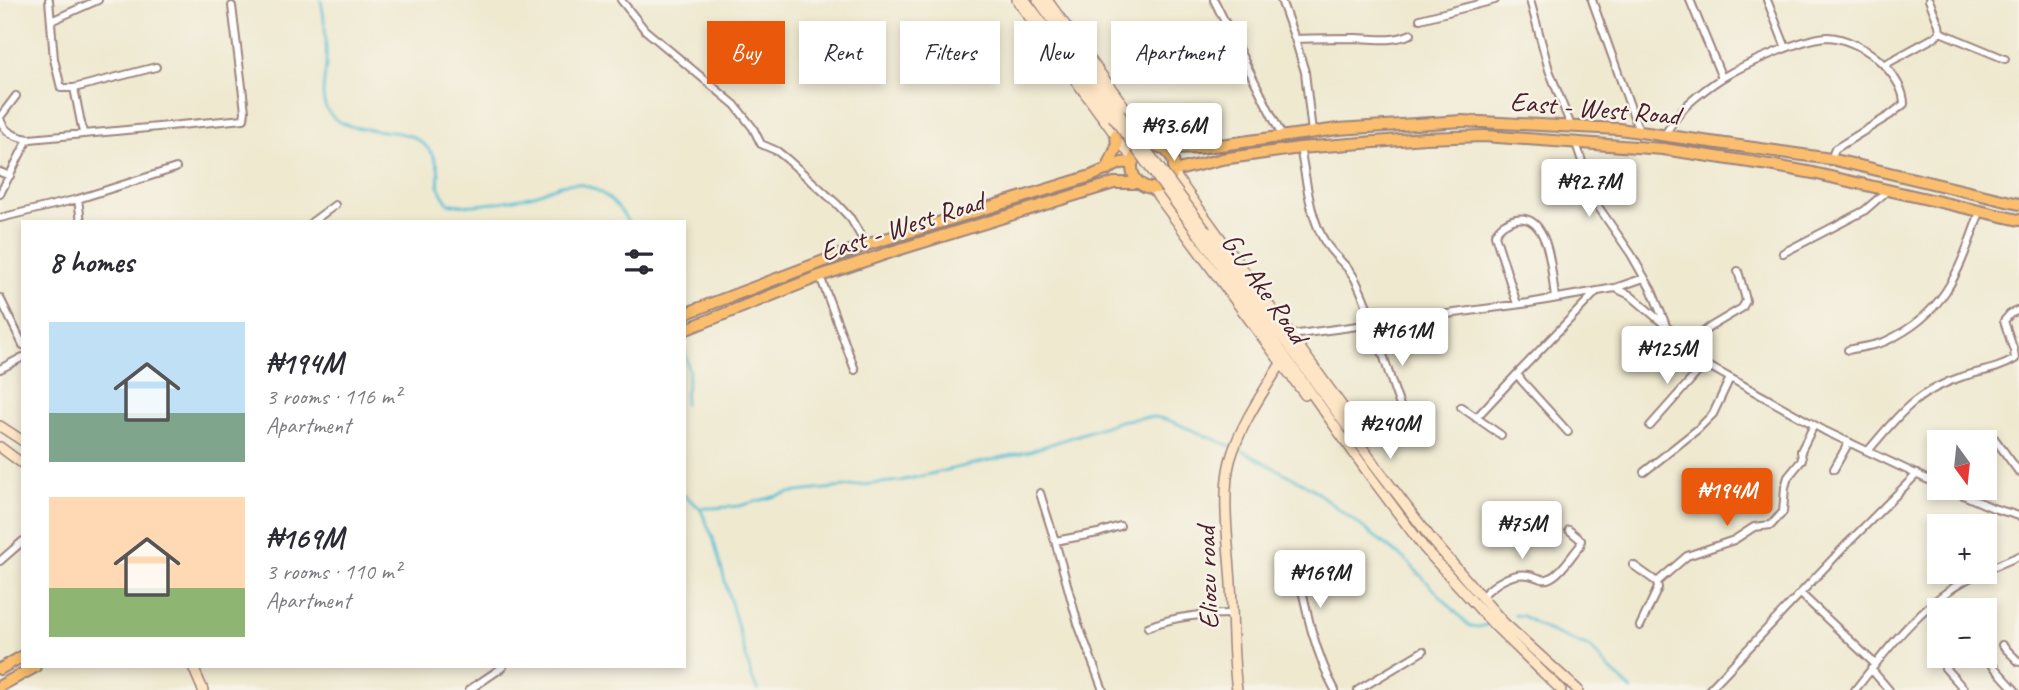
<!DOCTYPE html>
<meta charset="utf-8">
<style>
:root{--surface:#fff;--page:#f2f2f3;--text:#2b2b33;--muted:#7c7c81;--accent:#ea580c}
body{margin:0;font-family:Caveat,sans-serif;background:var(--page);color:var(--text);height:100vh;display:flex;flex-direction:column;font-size:26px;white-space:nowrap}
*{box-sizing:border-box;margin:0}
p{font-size:23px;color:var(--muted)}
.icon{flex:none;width:38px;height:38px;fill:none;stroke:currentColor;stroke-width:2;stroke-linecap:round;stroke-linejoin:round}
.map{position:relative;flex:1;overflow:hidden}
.panel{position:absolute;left:21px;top:220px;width:665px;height:448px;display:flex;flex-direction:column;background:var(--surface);border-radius:0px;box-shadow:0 4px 10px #0003}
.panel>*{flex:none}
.hud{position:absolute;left:707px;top:21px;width:665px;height:63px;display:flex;gap:14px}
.needle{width:46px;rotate:165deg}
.fabs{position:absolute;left:1927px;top:430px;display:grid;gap:14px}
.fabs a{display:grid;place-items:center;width:70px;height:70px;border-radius:0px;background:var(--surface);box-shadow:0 4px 10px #0003;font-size:35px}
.price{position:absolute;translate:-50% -60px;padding:0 16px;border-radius:7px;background:#fff;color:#222;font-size:23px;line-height:46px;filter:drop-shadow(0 2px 4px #0008)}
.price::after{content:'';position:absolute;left:50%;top:42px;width:21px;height:16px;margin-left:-10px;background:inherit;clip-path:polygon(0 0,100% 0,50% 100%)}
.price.on{background:var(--accent);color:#fff}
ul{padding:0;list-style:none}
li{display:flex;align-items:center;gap:21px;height:175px;padding:0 28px}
li span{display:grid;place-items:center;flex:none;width:196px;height:140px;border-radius:0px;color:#555}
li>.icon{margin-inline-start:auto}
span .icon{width:84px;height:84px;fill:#fffc;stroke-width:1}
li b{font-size:30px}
h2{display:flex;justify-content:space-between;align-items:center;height:84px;padding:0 28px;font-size:30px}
.chip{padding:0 24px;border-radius:0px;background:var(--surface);box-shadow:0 4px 10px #0003;font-size:24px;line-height:63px}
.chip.on{background:var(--accent);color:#fff}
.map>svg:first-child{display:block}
</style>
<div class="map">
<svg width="2019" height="690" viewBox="0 0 2019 690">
<rect width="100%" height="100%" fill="#f7f3e8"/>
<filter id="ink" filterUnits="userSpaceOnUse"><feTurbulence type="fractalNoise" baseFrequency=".0143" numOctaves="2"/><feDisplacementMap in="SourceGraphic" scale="14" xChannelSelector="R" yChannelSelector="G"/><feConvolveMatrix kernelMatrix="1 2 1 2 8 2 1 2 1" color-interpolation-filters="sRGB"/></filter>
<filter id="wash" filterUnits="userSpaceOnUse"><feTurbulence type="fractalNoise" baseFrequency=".00686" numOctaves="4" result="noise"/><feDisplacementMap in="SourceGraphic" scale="28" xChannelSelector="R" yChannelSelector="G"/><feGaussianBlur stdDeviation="1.57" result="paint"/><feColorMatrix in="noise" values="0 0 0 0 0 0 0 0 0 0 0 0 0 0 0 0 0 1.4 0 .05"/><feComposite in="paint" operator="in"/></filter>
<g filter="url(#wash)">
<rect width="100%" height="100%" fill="#efe9d0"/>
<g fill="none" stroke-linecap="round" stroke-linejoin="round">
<path stroke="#57bed4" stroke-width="2.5" d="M321,0C325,21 327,43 326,65C325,78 320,95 326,108C341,138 391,125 415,138C428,145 438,160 439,173C439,179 437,184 440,189C441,194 445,198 448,203C471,209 506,201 530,196C540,194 550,188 561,185C588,178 616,199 628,222
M684,347L689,372L684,404
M684,495L700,508H713L739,506L788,493L900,481L1030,451L1120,421L1138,418L1156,417L1168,420L1245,452L1310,487L1407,561L1469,626L1479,627L1489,624
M700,508L713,538L752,678L758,690
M1514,615L1523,616L1545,629L1591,648L1608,668L1632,690"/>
</g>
</g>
<g filter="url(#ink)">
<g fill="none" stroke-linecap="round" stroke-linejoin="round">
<g stroke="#9c847e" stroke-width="10">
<path id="street" d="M49,0L54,59L61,88H74L156,67
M621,0L645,30L735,105L753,128L761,144L777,151L787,159L837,204L851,219L866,245
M1214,0L1282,136
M1281,0L1295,39L1305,72L1312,132
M1530,0L1549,70L1571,126
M1592,0L1639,131
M1690,0L1722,78
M1767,0L1786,48
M1420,19L1495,0
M51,21L98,0
M1940,32L2005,59
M1295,39C1316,38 1336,38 1356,38C1375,39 1393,42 1411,34
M1884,65L1935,37L1940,32L1939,25L1929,0
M74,88L83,133
M0,117L16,96
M0,118C3,132 17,138 30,139
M1665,134C1672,124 1679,112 1688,104C1698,95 1711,85 1722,78C1743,65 1805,37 1828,37C1846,38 1869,50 1881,62C1892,73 1904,88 1904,104L1890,115L1835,149L1831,159
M1576,143L1595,202L1631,254L1652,291L1665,323
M1300,148C1307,180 1308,213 1325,242C1333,256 1348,265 1355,279C1376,321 1385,368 1402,411L1410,419L1427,420
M0,172L10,176
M0,194L27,141L30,139L244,119L245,111L232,6
M78,199L81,222
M0,218L78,199L176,168
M312,222L335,205
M1783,253L1864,211L1887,191
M820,276L855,370
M1615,288L1630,295L1665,325L1705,364L1825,431L1939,485
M0,298L23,345
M1517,304L1495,235C1498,227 1507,221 1516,219C1550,212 1552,276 1555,298
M1291,335L1529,303L1615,288L1644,278
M1687,345L1710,327L1742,308L1746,301L1745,296L1738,271
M1848,350C1861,347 1875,346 1886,341C1947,313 1959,270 1980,212
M0,369L23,357
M1461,407L1501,435
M1476,418L1517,374
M1650,426L1705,364
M1568,432L1522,381L1517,374L1596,292
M1994,438L2019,472
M1868,451C1900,413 1915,392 1964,376C1982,371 1999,369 2015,359L2014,351L2004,321L2010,314L2019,310
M1834,469L1849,442
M1644,472L1698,429L1713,414L1730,378
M1947,488L1993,508L2019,516
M1040,493L1055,541
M0,561L23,541
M1633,565L1657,582
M1278,571H1295C1304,590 1306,612 1312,632C1318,652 1325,672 1335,690
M1984,571L2019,556
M1801,594L1875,664
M1481,597C1493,585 1510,572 1529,575C1537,576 1542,582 1550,578C1562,572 1571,556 1580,546L1581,540L1569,530
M1640,626L1658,588L1657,582L1687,556L1734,540L1754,527L1771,525L1783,512L1785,487L1788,477L1802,460L1801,451L1814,425
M1148,627C1175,616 1203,614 1232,614
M2002,645L2019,662
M1984,656L2015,690
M1945,668L1965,690
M1871,669L1889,690
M469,690L503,667
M1103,690L1078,624L1055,541L1098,533L1120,526
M1358,690L1423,651
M1709,690L1848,543L1917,474
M1855,690C1891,644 1927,596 1982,572"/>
</g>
<g stroke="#9c847e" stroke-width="12">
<path id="secondary" d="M1017,0L1133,159
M1025,0L1113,117
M1038,0L1119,113
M1047,0L1153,146
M1174,174L1342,406L1364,442
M1152,188L1305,395
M1206,231L1377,468L1433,541L1502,621L1578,690
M1199,235L1368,473L1424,548L1494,625L1561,690
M0,426L23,441
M0,447L23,464
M193,667L203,690
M1237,690C1232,654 1233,619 1231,584C1229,547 1221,496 1230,461C1240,425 1262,394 1282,362"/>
</g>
<g stroke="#9c847e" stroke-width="14">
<path id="primary" d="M1132 167a21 21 0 1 1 42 0a21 21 0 1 1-42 0Z
M1163,148L1175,149L1198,148L1338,129L1462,121L1619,129L1831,159L2019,204
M1107,170L1117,146L1116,135
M1174,171L1222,159L1300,148L1425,138L1484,136L1663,149L1769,165L1813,173L2019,220
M684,314L866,245L1091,176L1121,163L1133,162
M684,330L820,276L894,251L1101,187L1114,183H1138
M0,669L23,656
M0,686L35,667"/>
</g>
<use href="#street" stroke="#fff" stroke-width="6"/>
<use href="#secondary" stroke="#fde5c5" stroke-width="9"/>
<use href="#primary" stroke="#fabe6e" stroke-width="10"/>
<g stroke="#9c847e" stroke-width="12" stroke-linecap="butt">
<path id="secondary-bridge" d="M1119,113L1206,231
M1113,117L1199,235"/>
</g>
<use href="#secondary-bridge" stroke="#fde5c5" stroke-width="9"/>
</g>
</g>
<g text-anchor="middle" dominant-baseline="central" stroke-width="5" stroke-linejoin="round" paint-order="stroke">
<g font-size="28" fill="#4a1f2b" stroke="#f7f3e8">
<text transform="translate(1595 108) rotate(5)">East - West Road</text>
<text transform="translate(902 226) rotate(-18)">East - West Road</text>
<text transform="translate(1265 288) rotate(55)">G.U Ake Road</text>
<text transform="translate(1207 578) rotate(-92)">Eliozu road</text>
</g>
</g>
</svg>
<div class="fabs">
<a><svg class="needle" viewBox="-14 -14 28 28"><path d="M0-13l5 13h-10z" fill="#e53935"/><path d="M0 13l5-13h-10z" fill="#7c7c81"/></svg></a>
<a>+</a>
<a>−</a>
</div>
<b class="price" style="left:1174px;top:163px">₦93.6M</b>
<b class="price" style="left:1589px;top:219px">₦92.7M</b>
<b class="price" style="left:1402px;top:368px">₦161M</b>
<b class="price" style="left:1667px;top:386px">₦125M</b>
<b class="price" style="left:1390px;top:461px">₦240M</b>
<b class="price on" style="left:1727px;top:528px">₦194M</b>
<b class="price" style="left:1522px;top:561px">₦75M</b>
<b class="price" style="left:1320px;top:610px">₦169M</b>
<div class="hud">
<a class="chip on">Buy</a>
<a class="chip">Rent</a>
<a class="chip">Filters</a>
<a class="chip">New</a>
<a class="chip">Apartment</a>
</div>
<section class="panel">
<h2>8 homes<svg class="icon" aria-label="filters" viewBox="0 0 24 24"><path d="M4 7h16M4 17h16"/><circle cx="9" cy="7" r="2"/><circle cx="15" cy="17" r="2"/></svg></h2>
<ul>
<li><span style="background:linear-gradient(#bfe0f5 65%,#7fa58c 0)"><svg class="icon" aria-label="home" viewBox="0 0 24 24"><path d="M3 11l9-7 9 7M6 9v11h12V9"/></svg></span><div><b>₦194M</b><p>3 rooms · 116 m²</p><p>Apartment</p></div></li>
<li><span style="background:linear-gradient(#ffd9b3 65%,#8fb573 0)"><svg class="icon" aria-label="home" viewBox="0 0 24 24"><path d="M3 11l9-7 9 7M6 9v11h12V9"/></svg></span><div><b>₦169M</b><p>3 rooms · 110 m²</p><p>Apartment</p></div></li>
</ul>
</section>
</div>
